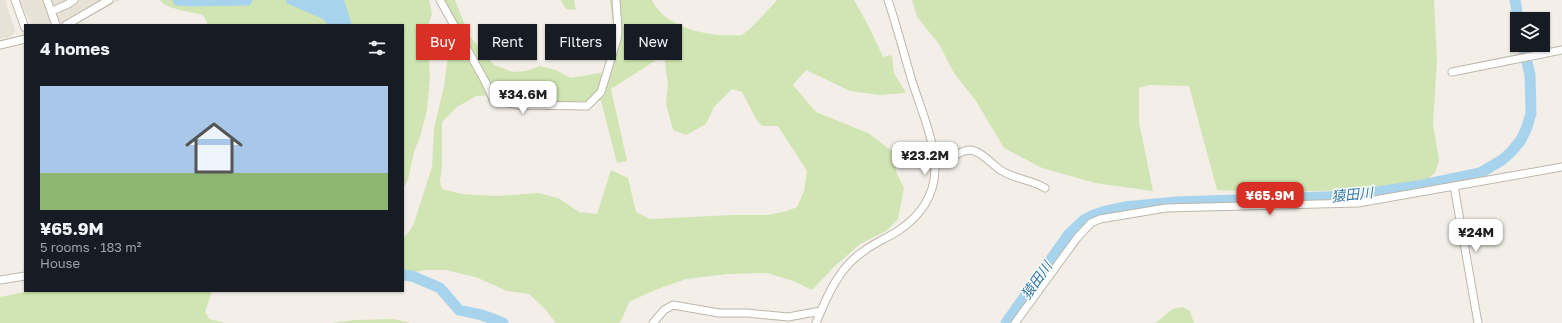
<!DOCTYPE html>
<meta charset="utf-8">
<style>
:root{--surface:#171b24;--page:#242831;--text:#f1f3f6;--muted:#9ea1a6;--line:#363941;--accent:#d93025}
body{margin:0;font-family:"Golos Text","Noto Sans JP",sans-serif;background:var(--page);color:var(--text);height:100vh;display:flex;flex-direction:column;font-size:15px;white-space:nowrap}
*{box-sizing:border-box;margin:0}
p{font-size:13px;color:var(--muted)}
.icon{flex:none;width:22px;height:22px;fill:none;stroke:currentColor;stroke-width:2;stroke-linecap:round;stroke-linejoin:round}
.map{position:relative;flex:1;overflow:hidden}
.panel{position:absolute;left:24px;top:24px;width:380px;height:268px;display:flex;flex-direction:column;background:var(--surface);border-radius:0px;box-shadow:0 1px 3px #0004}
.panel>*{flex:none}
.guide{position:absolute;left:416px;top:24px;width:380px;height:36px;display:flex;gap:8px}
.fabs{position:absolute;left:1510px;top:12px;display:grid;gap:8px}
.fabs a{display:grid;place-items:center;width:40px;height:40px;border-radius:0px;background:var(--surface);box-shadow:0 1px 3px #0004;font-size:20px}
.price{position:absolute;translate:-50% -34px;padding:0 9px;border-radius:8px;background:#fff;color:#222;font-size:13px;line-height:26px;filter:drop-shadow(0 1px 2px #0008)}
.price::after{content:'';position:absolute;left:50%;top:24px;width:12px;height:9px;margin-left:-6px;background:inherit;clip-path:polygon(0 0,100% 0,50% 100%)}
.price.active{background:var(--accent);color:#fff}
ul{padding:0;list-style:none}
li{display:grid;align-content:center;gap:8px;height:212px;padding:0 16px}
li+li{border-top:1px solid var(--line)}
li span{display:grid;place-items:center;height:124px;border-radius:0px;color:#555}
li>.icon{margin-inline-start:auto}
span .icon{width:72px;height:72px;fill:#fffc;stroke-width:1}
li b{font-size:17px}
h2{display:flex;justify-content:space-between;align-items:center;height:48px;padding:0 16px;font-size:17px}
.pill{padding:0 14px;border-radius:0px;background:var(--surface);box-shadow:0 1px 3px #0004;font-size:14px;line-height:36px}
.pill.active{background:var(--accent);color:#fff}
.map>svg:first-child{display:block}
</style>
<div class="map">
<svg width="1562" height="323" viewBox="0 0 1562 323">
<rect width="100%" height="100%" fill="#f3efe8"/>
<path fill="#e7e1d6" d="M0,0H5L15,30L12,36L0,39Z
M19,0H120L75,25H32Z"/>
<path fill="#d0e5b3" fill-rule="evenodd" d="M160,0H429L432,14L427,28L430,77L427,110L420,137L414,152L408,180L403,189V25H207V22L203,15C193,12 164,9 160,0Z
M442,0H455L469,35L494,65L513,72L526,71L540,66L556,70L570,78L612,71L621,36L612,19L610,0H652C663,26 707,37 733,35C735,35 740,36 742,35C749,31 771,7 777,0H854L870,29L883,57L892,55L894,73L906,93L879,95L850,91L806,70L793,85L816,112L868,133L897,155L896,172L904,188L898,219L886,231L860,244L835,266L812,290L793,281L767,273L728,274L686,279L655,290L629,302L622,319L619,323H556L544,308L529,294L507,291L478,278L446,270H424L403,275V239L413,226L432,167L434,128L444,86L450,40L447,12ZM664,55L668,85L666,104L673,130L686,135L706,124L714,107L732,89L742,92L756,119L762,126H778L807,171L804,191L797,207L787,211L768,215H732L650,219L636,212L628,178L611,170L597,214L579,212L558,198L538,193L496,196L461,194L442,189L440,181L442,168V122L457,107L476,96L499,95L518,99L566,102L601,101L617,163L627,161L611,89Z
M561,0H574L576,10L566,9Z
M912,0H1434L1437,60L1433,124L1439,160L1435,173L1426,180L1353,190L1265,192L1217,190L1189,86L1149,85L1139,88V122L1153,191L1095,183L1042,168L1004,148L976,101L954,73L939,44L917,17Z
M29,291H212L205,312L209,319L225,323H0V297Z
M1183,307L1190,311L1194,323H1155C1167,316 1166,309 1183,307Z
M393,319L410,323H331L355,320Z"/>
<path fill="#a7d3ed" d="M287,0H344L352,25H328L323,19L286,3Z"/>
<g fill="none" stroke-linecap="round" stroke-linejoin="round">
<path stroke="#a7d3ed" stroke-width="11" d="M178,0L191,1L247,0
M1515,0L1518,19
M403,275L412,276L440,288L459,310L482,315L503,323
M1006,323L1069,234L1084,220L1094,215L1106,211L1124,207L1177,202L1352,196L1423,185L1480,173L1502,160L1511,152L1521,140L1527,127L1531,113L1530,75L1523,45"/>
<g stroke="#beb7ab" stroke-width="9">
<path id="minor" d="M15,0L25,28
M47,0L56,25
M440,0L486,83L493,99L518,105L587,106L601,92L617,39L618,30L616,0
M52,11L68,4L74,0
M66,25L109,0
M0,45L25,39
M1452,72L1562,50
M936,164C949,164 957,150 970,150C982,151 992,165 1002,171C1015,179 1032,180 1045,188
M1454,186L1478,323
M0,280L25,276
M653,323L664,310L673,305L719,313H747L788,317L821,311
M816,323C827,296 839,267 864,251C874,243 887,238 898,231C959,190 930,137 912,81C904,54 897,27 888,0
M1015,323L1077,238L1091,223L1100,219L1166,208L1358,203L1562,167"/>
</g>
<use href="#minor" stroke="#fff" stroke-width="7"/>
</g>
<g text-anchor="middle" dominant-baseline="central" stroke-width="3" stroke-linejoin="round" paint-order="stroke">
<g font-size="14" font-style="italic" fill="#3379a5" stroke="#fff">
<text transform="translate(1352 194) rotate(-6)">猿田川</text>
<text transform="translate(1036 280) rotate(-55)">猿田川</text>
</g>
</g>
</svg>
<div class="fabs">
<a><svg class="icon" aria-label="layers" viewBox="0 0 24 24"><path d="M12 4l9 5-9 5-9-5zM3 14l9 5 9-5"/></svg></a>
</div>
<b class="price" style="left:523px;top:115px">¥34.6M</b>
<b class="price" style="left:925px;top:176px">¥23.2M</b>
<b class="price active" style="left:1270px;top:216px">¥65.9M</b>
<b class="price" style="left:1476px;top:253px">¥24M</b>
<div class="guide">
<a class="pill active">Buy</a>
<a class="pill">Rent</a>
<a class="pill">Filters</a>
<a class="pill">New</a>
</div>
<section class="panel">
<h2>4 homes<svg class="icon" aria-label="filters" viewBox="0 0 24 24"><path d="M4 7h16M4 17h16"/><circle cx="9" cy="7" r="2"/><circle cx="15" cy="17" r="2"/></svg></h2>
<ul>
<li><span style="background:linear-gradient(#a9c7e8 70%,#8fb573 0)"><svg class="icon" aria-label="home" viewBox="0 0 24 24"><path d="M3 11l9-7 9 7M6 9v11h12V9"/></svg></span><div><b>¥65.9M</b><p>5 rooms · 183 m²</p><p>House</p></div></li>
</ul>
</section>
</div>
